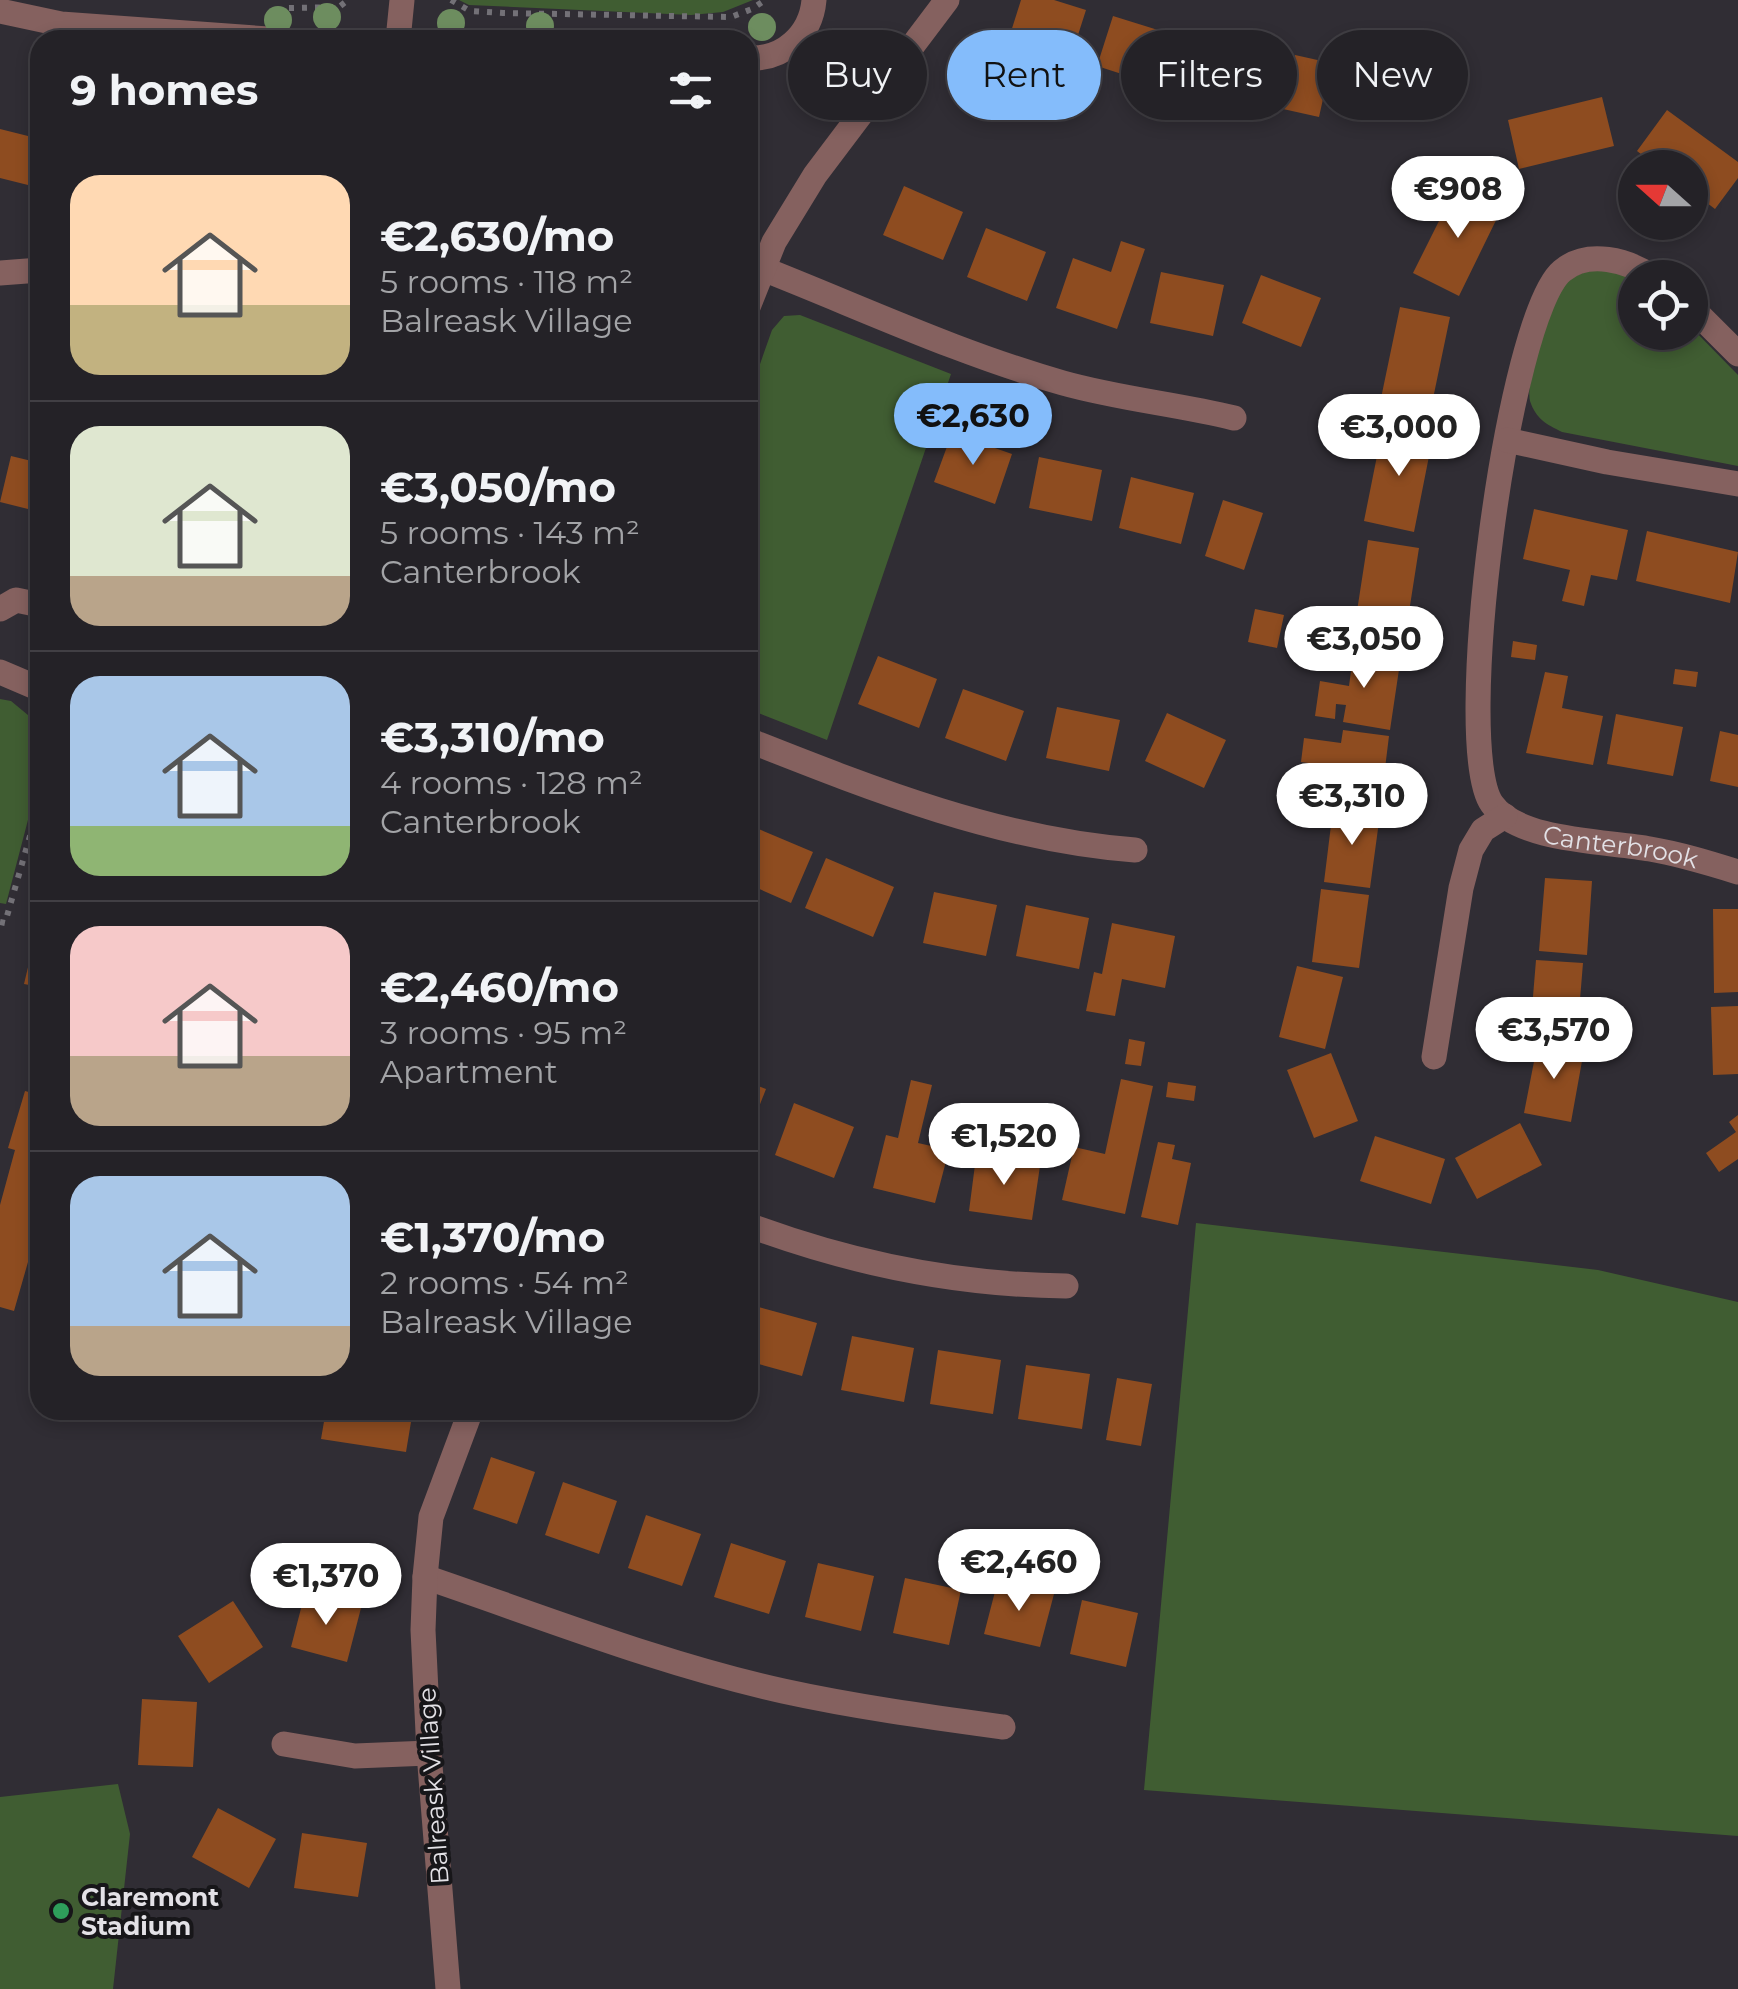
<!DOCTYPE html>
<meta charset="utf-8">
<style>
:root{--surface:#242227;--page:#302f33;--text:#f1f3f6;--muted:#a3a4a7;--line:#413f44;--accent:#84bcfb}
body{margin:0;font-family:Montserrat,sans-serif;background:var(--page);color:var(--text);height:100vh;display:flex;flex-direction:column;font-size:38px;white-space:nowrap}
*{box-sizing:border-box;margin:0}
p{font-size:32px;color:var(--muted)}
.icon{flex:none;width:55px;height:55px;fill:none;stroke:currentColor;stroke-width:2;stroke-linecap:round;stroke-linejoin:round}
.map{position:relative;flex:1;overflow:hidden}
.drawer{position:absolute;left:30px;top:30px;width:728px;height:1390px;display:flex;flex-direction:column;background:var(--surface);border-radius:30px;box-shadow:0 5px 15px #0003,0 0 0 2px var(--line)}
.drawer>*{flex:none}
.banner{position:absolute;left:788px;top:30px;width:800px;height:90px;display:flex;gap:20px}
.needle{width:65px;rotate:291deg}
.buttons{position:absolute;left:1618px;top:150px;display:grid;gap:20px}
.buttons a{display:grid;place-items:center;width:90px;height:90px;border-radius:50%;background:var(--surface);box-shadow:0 5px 15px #0003,0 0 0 2px var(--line);font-size:50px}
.price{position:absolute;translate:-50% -85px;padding:0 22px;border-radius:35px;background:#fff;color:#222;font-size:32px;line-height:65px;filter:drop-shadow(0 2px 5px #0008)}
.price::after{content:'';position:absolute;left:50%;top:60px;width:30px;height:22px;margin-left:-15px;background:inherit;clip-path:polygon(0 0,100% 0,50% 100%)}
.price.current{background:var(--accent);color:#111}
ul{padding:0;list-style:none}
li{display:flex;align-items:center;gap:30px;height:250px;padding:0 40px}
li+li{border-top:2px solid var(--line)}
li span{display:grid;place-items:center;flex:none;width:280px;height:200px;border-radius:30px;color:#555}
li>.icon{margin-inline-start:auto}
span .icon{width:120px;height:120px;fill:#fffc;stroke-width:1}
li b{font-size:42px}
h2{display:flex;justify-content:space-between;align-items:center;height:120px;padding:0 40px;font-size:42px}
.pill{padding:0 35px;border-radius:45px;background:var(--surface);box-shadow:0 5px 15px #0003,0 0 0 2px var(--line);font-size:35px;line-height:90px}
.pill.current{background:var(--accent);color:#111}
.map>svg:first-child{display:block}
</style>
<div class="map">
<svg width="1738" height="1989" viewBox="0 0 1738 1989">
<rect width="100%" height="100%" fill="#302d34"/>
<path fill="#405d32" d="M459,0H753L723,12L691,15L469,5Z
M1601,269L1635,279V332H1690V326L1738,375V466L1562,432C1546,424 1536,419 1530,401C1525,383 1553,296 1566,283C1577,273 1587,271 1601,269Z
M800,315L951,374L827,740L748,709V398L772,330L784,316Z
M0,699L11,701L40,725V774L6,904L0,903Z
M1196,1223L1598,1270L1738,1302V1836L1144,1790Z
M118,1784L130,1834L113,1989H0V1797Z"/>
<path fill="#8e4c20" d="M1021,0H1054L1086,10L1070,60L1008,41Z
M1113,16L1174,35L1159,86L1097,66Z
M1204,37L1267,50L1256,101L1193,88Z
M1295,55L1331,63L1319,117L1283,109Z
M1602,97L1614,146L1519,169L1508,120Z
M1667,110L1738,162V178L1715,209L1690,190V168H1659L1637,151Z
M0,129L40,139V188L0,178Z
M1457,185L1502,208L1459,296L1413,273Z
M904,186L963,212L943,260L883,235Z
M986,228L1046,252L1027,301L967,277Z
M1121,241L1145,249L1117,329L1056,308L1073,258L1111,272Z
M1161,272L1224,285L1213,336L1150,323Z
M1261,275L1321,298L1301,347L1242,323Z
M1400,307L1450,317L1430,413L1380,403Z
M1383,426L1433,436L1414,532L1364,521Z
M952,433L1012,454L995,504L934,482Z
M11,456L40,463V512L0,502Z
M1039,457L1102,470L1092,521L1029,508Z
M1131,477L1194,493L1181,544L1119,528Z
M1223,500L1263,513L1244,570L1205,556Z
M1534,509L1628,530L1617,580L1591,575L1584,606L1562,601L1570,570L1523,559Z
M1647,531L1738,552L1730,603L1636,581Z
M1368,540L1419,548L1404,644L1353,637Z
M1255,609L1284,615L1277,648L1248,642Z
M1513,641L1537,645L1535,660L1511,657Z
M1354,649L1401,656L1390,730L1343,722L1346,705L1336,704L1335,719L1315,716L1320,681L1349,686Z
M878,656L937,679L919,728L858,704Z
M1675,669L1698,672L1696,687L1673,684Z
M1545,672L1568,676L1562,708L1603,716L1593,765L1526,753Z
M963,689L1024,711L1006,761L945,738Z
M1057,707L1120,720L1109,771L1046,758Z
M1167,713L1226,740L1204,788L1145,761Z
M1616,714L1683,727L1673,776L1607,764Z
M1343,730L1389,736L1380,809L1333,804L1337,767L1301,762L1304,738L1341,743Z
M1720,731L1738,735V787L1710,781Z
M1333,809L1380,814L1370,888L1324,882Z
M749,825L813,852L791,903L748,884Z
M826,858L894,887L873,937L805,908Z
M1545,878L1592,881L1587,955L1539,951Z
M1321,889L1369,895L1359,968L1312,962Z
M934,892L997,905L986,956L923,943Z
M1026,905L1089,918L1079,969L1016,956Z
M1713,909H1738V992L1714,993Z
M39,921H40V987L24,984Z
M1112,923L1175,936L1165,988L1122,979L1115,1016L1086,1011L1094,972L1102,974Z
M1536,960L1583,963L1577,1036L1530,1033Z
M1297,966L1343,977L1325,1049L1279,1037Z
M1738,1006V1074L1713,1075L1711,1007Z
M1129,1039L1145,1042L1141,1066L1125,1064Z
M1538,1041L1584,1050L1571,1122L1524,1113Z
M1331,1053L1358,1121L1314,1138L1287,1070Z
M1121,1079L1153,1086L1125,1214L1062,1200L1074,1147L1105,1154Z
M911,1080L932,1085L918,1143L949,1150L935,1203L873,1188L886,1135L898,1138Z
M748,1082L766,1089L748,1135Z
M1168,1082L1196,1086L1194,1101L1166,1097Z
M25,1091L40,1095V1220L14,1311L0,1307V1205L15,1150L8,1148Z
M794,1103L854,1127L834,1178L775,1155Z
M1738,1115V1159L1719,1172L1706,1153L1736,1132L1729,1122Z
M1520,1123L1542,1165L1477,1199L1455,1158Z
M1375,1136L1445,1159L1431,1204L1360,1181Z
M1158,1142L1175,1145L1172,1159L1191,1163L1178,1225L1141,1217Z
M976,1157L1040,1166L1032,1220L969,1211Z
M755,1306L817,1323L802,1376L748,1361V1333Z
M852,1336L914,1348L904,1402L841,1390Z
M938,1350L1001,1360L993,1414L930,1404Z
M1026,1365L1090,1374L1082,1429L1018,1419Z
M1117,1378L1152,1384L1141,1446L1106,1440Z
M326,1410H413L406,1452L321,1439Z
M491,1457L535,1472L517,1524L473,1509Z
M563,1482L617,1501L599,1554L545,1535Z
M646,1515L701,1534L682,1586L628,1568Z
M731,1543L786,1561L769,1614L714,1597Z
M818,1563L874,1576L861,1631L805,1617Z
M905,1578L961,1590L949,1645L893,1633Z
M998,1580L1054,1594L1040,1647L984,1634Z
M305,1593L361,1608L347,1662L291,1647Z
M1082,1600L1138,1613L1126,1667L1070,1654Z
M233,1601L263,1647L209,1683L178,1636Z
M142,1699L197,1702L193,1767L138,1765Z
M218,1808L276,1839L249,1888L192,1857Z
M302,1833L367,1843L358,1897L294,1888Z"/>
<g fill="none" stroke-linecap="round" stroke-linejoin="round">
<path stroke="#737177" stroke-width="6" stroke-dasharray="5 8" stroke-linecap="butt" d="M451,0L470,11L503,13L731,17L752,9L765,0
M289,8L339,7L348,0
M0,922L5,923L32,829L40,830"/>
<g stroke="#85615f" stroke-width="25">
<path d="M0,11L61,24L283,40"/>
<path d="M398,40L402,0"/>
<path d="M748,58C783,60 811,35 814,0"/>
<path d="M763,269C862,308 960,354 1063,383C1120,399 1177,404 1234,418"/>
<path d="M0,273L40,270"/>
<path id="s1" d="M1654,278C1628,260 1588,249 1562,271C1508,316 1451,747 1492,804C1519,842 1607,841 1650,849C1680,854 1709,863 1738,872"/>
<path d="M1690,306L1738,354"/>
<path d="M748,307L774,242L815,175L947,0"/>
<path d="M1507,440L1607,462L1738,484"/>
<path d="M0,609L16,600L40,605"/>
<path d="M0,672L40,689"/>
<path d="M748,740C872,789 1000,840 1135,850"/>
<path d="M1434,1057L1461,888L1471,850L1483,830L1505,816"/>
<path d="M748,1225C850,1263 957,1285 1066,1286"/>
<path d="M425,1577C543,1617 661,1664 783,1691C856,1707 930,1717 1003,1727"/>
<path d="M284,1744L355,1756L429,1753"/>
<path d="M448,1989L429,1753L423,1630L425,1577L431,1517L471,1410"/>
</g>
</g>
<g fill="#6d8d5f">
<circle cx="327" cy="17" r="14"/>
<circle cx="278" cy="20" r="14"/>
<circle cx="451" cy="23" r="14"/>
<circle cx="540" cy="26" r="14"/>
<circle cx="762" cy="27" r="14"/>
</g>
<circle fill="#2e9e5b" stroke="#171619" stroke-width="4" cx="61" cy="1911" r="10"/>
<g text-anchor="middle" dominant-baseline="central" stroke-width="8" stroke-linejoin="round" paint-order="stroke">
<g font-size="25" fill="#e3e1e6" stroke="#171619">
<text stroke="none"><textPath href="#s1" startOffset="785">Canterbrook</textPath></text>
<text transform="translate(433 1786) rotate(-94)">Balreask Village</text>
</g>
<g font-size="25" font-weight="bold" fill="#e3e1e6" stroke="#171619" text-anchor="start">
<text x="81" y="1897">Claremont<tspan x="81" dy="29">Stadium</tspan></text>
</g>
</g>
</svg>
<div class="buttons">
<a><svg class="needle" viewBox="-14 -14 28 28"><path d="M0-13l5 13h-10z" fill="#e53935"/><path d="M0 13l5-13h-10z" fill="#a3a4a7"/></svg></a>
<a><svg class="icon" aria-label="locate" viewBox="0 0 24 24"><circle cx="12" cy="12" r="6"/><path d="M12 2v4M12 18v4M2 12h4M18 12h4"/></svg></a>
</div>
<b class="price" style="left:1458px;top:241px">€908</b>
<b class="price current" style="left:973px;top:468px">€2,630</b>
<b class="price" style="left:1399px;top:479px">€3,000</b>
<b class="price" style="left:1364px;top:691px">€3,050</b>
<b class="price" style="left:1352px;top:848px">€3,310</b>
<b class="price" style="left:1554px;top:1082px">€3,570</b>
<b class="price" style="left:1004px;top:1188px">€1,520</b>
<b class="price" style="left:1019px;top:1614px">€2,460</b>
<b class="price" style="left:326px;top:1628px">€1,370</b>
<div class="banner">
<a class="pill">Buy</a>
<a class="pill current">Rent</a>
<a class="pill">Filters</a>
<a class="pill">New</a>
</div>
<section class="drawer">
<h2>9 homes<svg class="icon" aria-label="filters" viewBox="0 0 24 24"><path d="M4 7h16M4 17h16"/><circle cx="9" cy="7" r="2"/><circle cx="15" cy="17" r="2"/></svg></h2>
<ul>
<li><span style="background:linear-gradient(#ffd9b3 65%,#c2b280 0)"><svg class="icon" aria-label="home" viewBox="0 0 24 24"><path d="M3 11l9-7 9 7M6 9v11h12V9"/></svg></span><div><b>€2,630/mo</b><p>5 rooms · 118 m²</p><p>Balreask Village</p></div></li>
<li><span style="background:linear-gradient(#dfe7d0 75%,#b9a48a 0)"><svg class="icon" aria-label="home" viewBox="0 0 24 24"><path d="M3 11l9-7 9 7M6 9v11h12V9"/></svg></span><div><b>€3,050/mo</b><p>5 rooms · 143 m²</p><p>Canterbrook</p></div></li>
<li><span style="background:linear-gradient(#a9c7e8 75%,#8fb573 0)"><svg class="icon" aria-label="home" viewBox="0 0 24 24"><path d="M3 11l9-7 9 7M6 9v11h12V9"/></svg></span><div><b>€3,310/mo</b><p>4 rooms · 128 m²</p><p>Canterbrook</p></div></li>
<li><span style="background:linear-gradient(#f6c9c9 65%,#b9a48a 0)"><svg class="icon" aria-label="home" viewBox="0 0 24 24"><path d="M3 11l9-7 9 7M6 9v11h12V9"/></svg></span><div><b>€2,460/mo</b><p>3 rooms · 95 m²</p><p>Apartment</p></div></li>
<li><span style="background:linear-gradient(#a9c7e8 75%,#b9a48a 0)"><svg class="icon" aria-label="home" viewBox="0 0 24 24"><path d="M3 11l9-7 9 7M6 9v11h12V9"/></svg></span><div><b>€1,370/mo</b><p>2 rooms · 54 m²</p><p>Balreask Village</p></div></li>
</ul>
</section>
</div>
